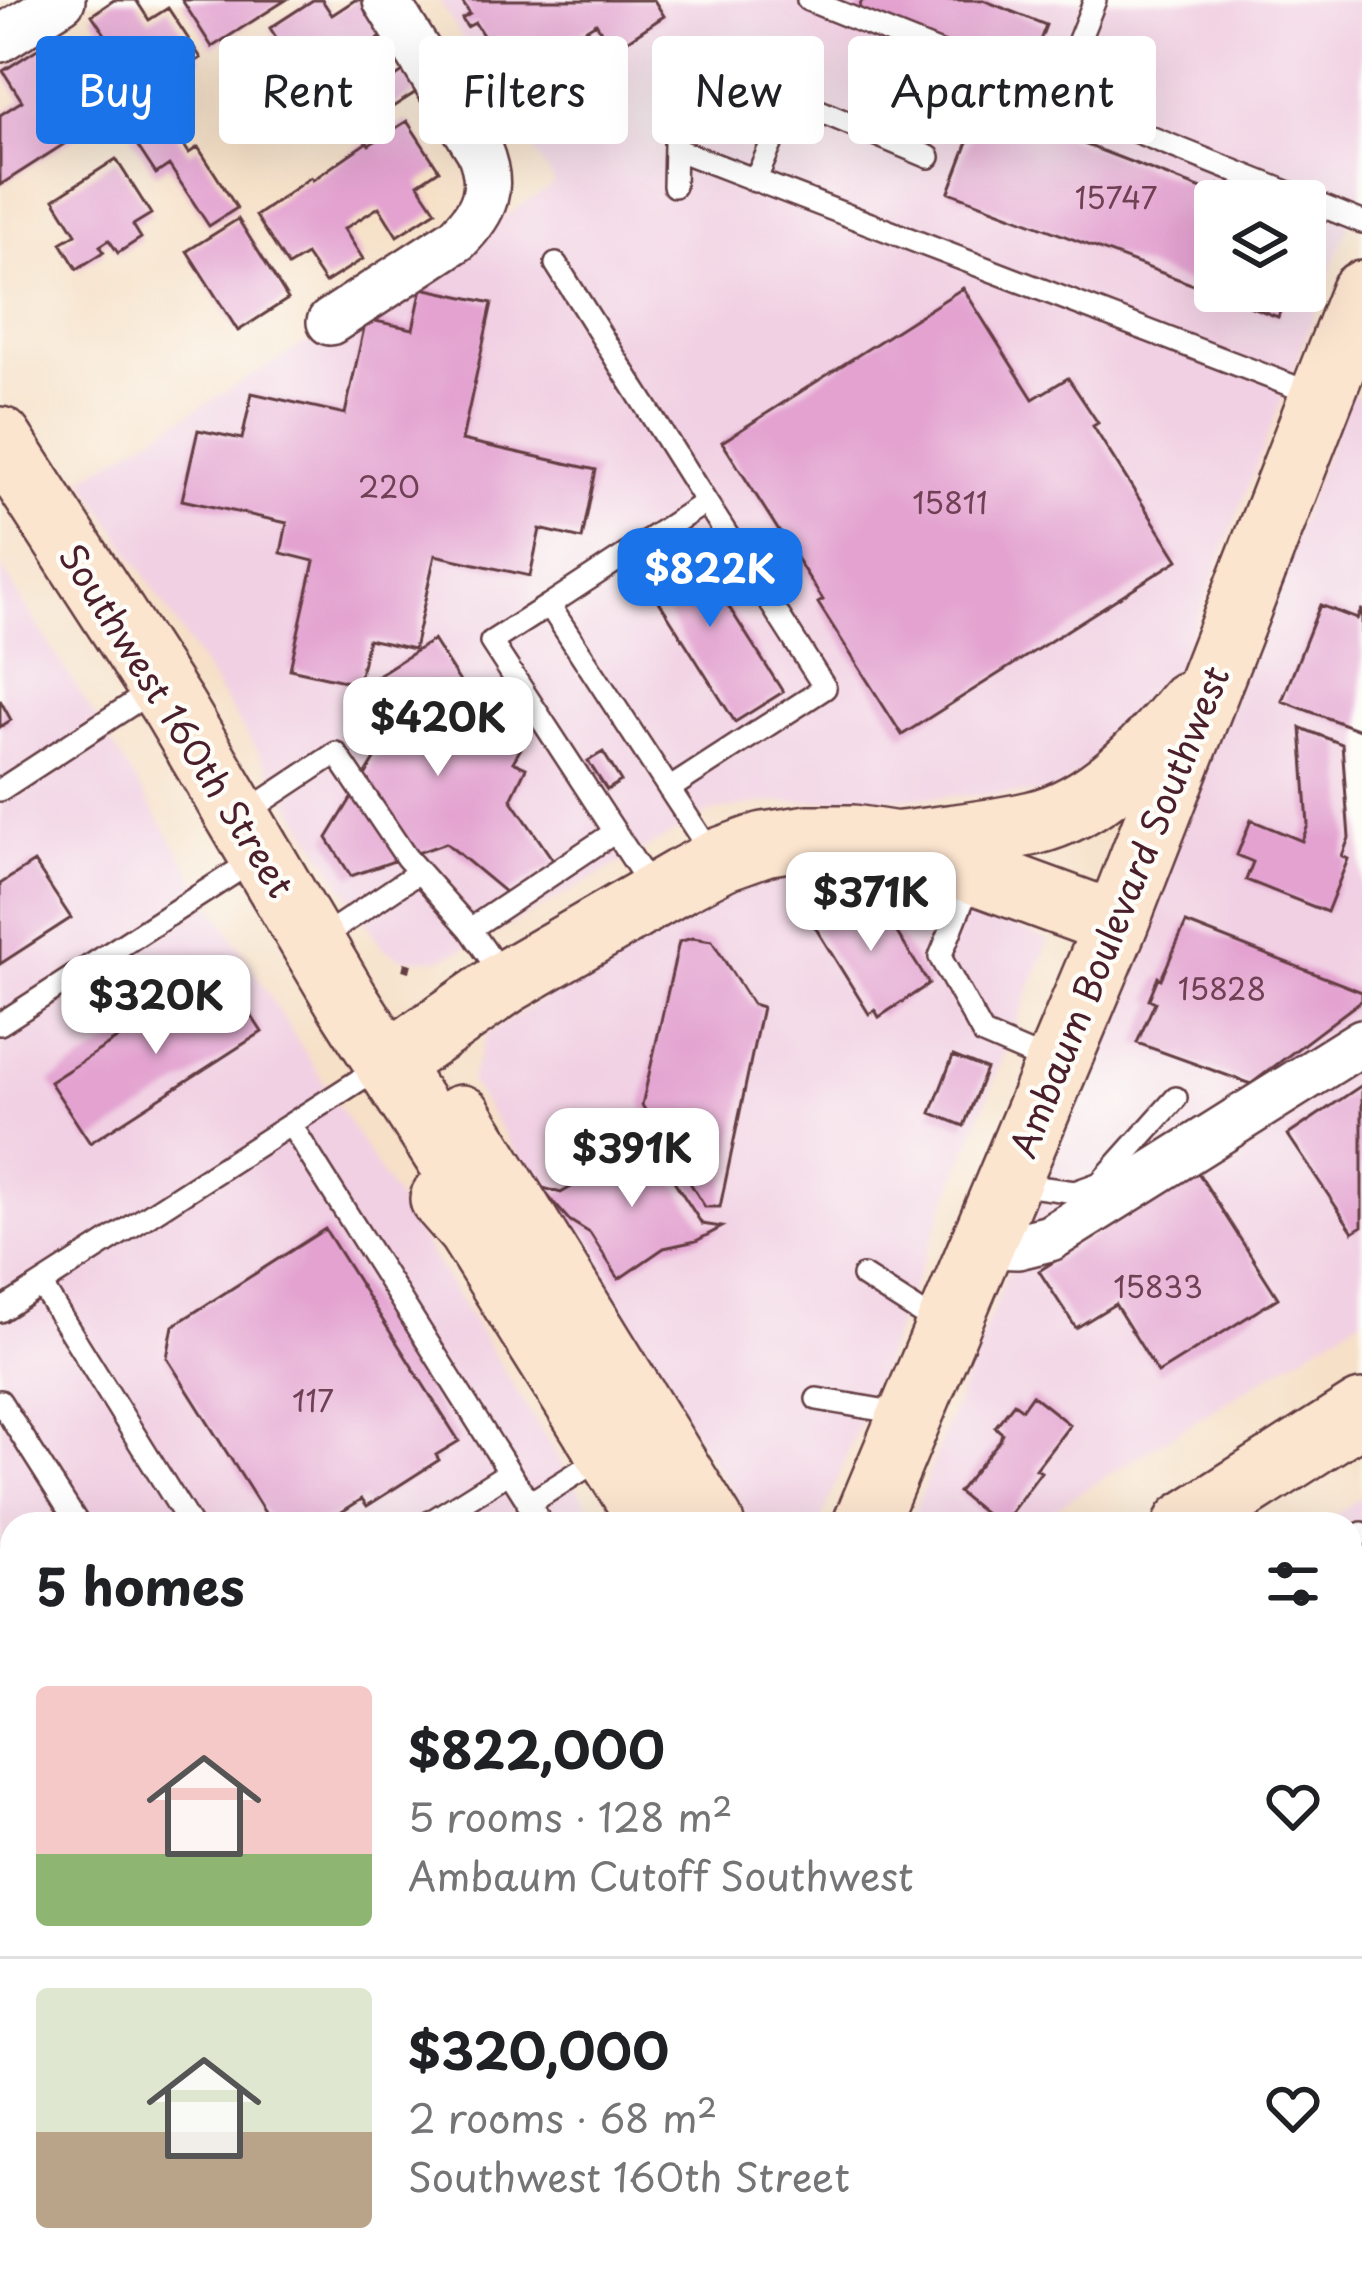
<!DOCTYPE html>
<meta charset="utf-8">
<style>
:root{--surface:#fff;--page:#f6f6f6;--text:#202124;--muted:#757577;--line:#e0e0e0;--accent:#1a73e8}
body{margin:0;font-family:"Playpen Sans",sans-serif;background:var(--page);color:var(--text);height:100vh;display:flex;flex-direction:column;font-size:45px;white-space:nowrap}
*{box-sizing:border-box;margin:0}
p{font-size:39px;color:var(--muted)}
.icon{flex:none;width:66px;height:66px;fill:none;stroke:currentColor;stroke-width:2;stroke-linecap:round;stroke-linejoin:round}
.map{position:relative;flex:1;overflow:hidden}
.side{position:absolute;left:0px;top:1512px;width:1362px;height:771px;display:flex;flex-direction:column;background:var(--surface);border-radius:36px 36px 0 0;box-shadow:0 12px 48px #0002}
.side>*{flex:none}
.banner{position:absolute;left:36px;top:36px;width:1290px;height:108px;display:flex;gap:24px}
.buttons{position:absolute;left:1194px;top:180px;display:grid;gap:24px}
.buttons a{display:grid;place-items:center;width:132px;height:132px;border-radius:12px;background:var(--surface);box-shadow:0 12px 48px #0002;font-size:60px}
.price{position:absolute;translate:-50% -102px;padding:0 27px;border-radius:24px;background:#fff;color:#222;font-size:39px;line-height:78px;filter:drop-shadow(0 3px 6px #0008)}
.price::after{content:'';position:absolute;left:50%;top:72px;width:36px;height:27px;margin-left:-18px;background:inherit;clip-path:polygon(0 0,100% 0,50% 100%)}
.price.active{background:var(--accent);color:#fff}
ul{padding:0;list-style:none}
li{display:flex;align-items:center;gap:36px;height:300px;padding:0 36px}
li+li{border-top:3px solid var(--line)}
li span{display:grid;place-items:center;flex:none;width:336px;height:240px;border-radius:12px;color:#555}
li>.icon{margin-inline-start:auto}
span .icon{width:144px;height:144px;fill:#fffc;stroke-width:1}
li b{font-size:51px}
h2{display:flex;justify-content:space-between;align-items:center;height:144px;padding:0 36px;font-size:51px}
.chip{padding:0 42px;border-radius:12px;background:var(--surface);box-shadow:0 12px 48px #0002;font-size:42px;line-height:108px}
.chip.active{background:var(--accent);color:#fff}
.map>svg:first-child{display:block}
</style>
<div class="map">
<svg width="1362" height="2282" viewBox="0 0 1362 2282">
<rect width="100%" height="100%" fill="#fdfcf7"/>
<filter id="ink" filterUnits="userSpaceOnUse"><feTurbulence type="fractalNoise" baseFrequency=".00833" numOctaves="2"/><feDisplacementMap in="SourceGraphic" scale="24" xChannelSelector="R" yChannelSelector="G"/><feConvolveMatrix kernelMatrix="1 2 1 2 8 2 1 2 1" color-interpolation-filters="sRGB"/></filter>
<filter id="wash" filterUnits="userSpaceOnUse"><feTurbulence type="fractalNoise" baseFrequency=".004" numOctaves="4" result="noise"/><feDisplacementMap in="SourceGraphic" scale="48" xChannelSelector="R" yChannelSelector="G"/><feGaussianBlur stdDeviation="2.7" result="paint"/><feColorMatrix in="noise" values="0 0 0 0 0 0 0 0 0 0 0 0 0 0 0 0 0 1.4 0 .05"/><feComposite in="paint" operator="in"/></filter>
<g filter="url(#wash)">
<rect width="100%" height="100%" fill="#f6e0c7"/>
<path fill="#f1d0e3" fill-rule="evenodd" d="M438,0H1362V190L1176,676L1144,725L1053,793L762,803L711,812L477,944L440,959H404L382,947L83,478L319,335L555,184ZM1215,201H1305V291H1215Z
M1351,388L1362,404V1317L1030,1524H909Z
M0,565L600,1524H12V2170L0,2179Z
M887,868L1049,941L820,1524H752L470,1081L487,1034L650,931L743,888L801,869Z
M1362,1497V2282H1270L1263,2271H1350V1524H1321Z
M176,2271H631L626,2282H159Z
M716,2271H1081L1088,2282H712Z"/>
<g id="blocks">
<path fill="#e3a2d0" d="M114,0H136L149,20L168,8L201,58L126,106L92,55L111,43L92,15Z
M182,0H286L212,47Z
M313,0H322L332,15L355,0H364L386,34L356,54L378,88L408,69L421,89L342,139L270,28Z
M461,0H654L664,16L613,50L596,23L539,59L549,74L520,92L508,74L502,78L492,64L499,60L475,23L467,27L462,19L470,14Z
M862,0H983L1046,25L1024,82L856,17Z
M42,46L61,76L79,64L111,114L0,185V115L22,101L3,71Z
M982,105L1215,194L1219,185L1244,195L1242,201H1215V291H1287L1278,317L949,192Z
M164,115L189,153L198,147L237,208L209,226L169,165L156,174L131,136Z
M407,121L439,170L418,184L436,211L397,236L379,207L344,229L363,259L325,283L306,255L288,266L256,216L311,177L313,180L367,142L369,145Z
M116,159L151,214L133,225L141,238L118,253L109,240L100,246L104,252L77,269L61,243L76,234L54,199Z
M238,219L288,299L238,331L187,251Z
M422,288L492,303L462,440L596,470L582,539L540,529L530,576L435,555L414,649L368,639L358,684L290,669L314,561L281,553L287,523L182,500L198,430L242,439L252,393L345,414L366,319L413,329Z
M963,288L1033,399L1068,378L1098,423L1093,426L1178,560L902,735L818,603L823,600L722,442Z
M685,538L783,692L735,722L638,568Z
M1320,605L1357,619L1362,609V731L1282,701Z
M433,640L467,693L477,686L521,748L513,762L526,768L511,799L555,863L506,893L446,843L351,876L327,838L388,738L356,689Z
M0,700L11,720L0,727Z
M1301,728L1342,744L1349,838L1342,856L1348,859L1327,912L1246,880L1253,862L1237,855L1251,820L1302,841L1308,825Z
M603,752L621,781L607,790L588,761Z
M34,862L71,918L0,964V884Z
M860,891L866,900L874,896L929,984L879,1017L875,1010L869,1014L815,927L823,923L818,917Z
M1186,923L1362,992V1000L1251,1084L1137,1043L1155,1002L1149,999L1158,977L1161,979Z
M692,938L712,941L752,1004L762,1007L720,1207H705L642,1105L679,942Z
M222,971L262,1032L90,1143L50,1082Z
M953,1056L986,1069L964,1126L931,1113Z
M1362,1085V1226L1353,1232L1288,1135Z
M645,1144L652,1147L702,1224L722,1227L696,1241L664,1248L619,1279L590,1233L569,1220L540,1187L561,1193Z
M1197,1171L1278,1298L1158,1373L1115,1304L1076,1328L1039,1271Z
M325,1229L459,1441L436,1455L439,1460L367,1506L362,1499L323,1524H272L167,1358L173,1326Z
M1032,1395L1070,1425L1036,1469L1041,1472L1009,1515L990,1518L958,1492L1000,1440L1002,1433L995,1427L1014,1403L1022,1409Z
M0,1549L12,1567V1897L0,1905Z
M1358,1579L1362,1586V1731L1350,1718V1584Z
M921,2271H1033L1040,2282H928Z"/>
</g>
</g>
<g filter="url(#ink)">
<use href="#blocks" fill-opacity="0" stroke="#643c42" stroke-width="3"/>
<g fill="none" stroke-linecap="round" stroke-linejoin="round">
<g stroke="#643c42" stroke-width="26">
<path id="lane" d="M808,0L1362,222
M1055,100L1095,0
M675,149L1316,395
M755,181L791,99L929,157
M674,186L677,62
M556,264L706,502
M549,605L706,502L825,688L669,789
M0,790L155,689
M241,816L336,753L406,857L470,929L504,978
M972,878L940,957L983,1034L1055,1065
M653,890L491,642L549,605L713,856
M470,929L615,832
M315,942L419,872
M0,1024L257,858
M291,1125L542,1524
M1015,1184L1075,1192L1100,1183L1176,1098
M863,1276L944,1328
M42,1286L190,1524
M0,1311L361,1079
M817,1399L905,1414
M0,1401L78,1524
M528,1504L604,1456
M427,1524L508,1473
M1350,1541L1362,1533
M1350,1757L1362,1776
M0,1947L12,1939
M0,2077L12,2070
M323,2271L330,2282
M470,2271L477,2282
M813,2271L820,2282
M1359,2280L1362,2256
M270,2282L287,2271
M559,2282L564,2271"/>
</g>
<g stroke="#643c42" stroke-width="50">
<path id="street" d="M0,39L62,0
M330,322L457,239C485,211 495,188 479,150L386,0
M983,1245L1018,1246L1050,1238L1362,1042"/>
</g>
<g stroke="#643c42" stroke-width="68">
<path id="secondary" d="M0,439L174,708L347,1001L453,1166L469,1230
M902,843C945,837 991,833 1033,823C1097,808 1149,752 1189,703
M387,1065L506,982L682,880L722,859L764,844L808,837H853L898,844L1116,924
M461,1117L712,1524
M442,1199L469,1230L653,1524
M865,1524L1116,924L1362,293
M1186,1524L1362,1412
M1143,2271L1151,2282
M1212,2271L1218,2282
M22,2282L39,2271
M684,2282L688,2271"/>
</g>
<path stroke="#643c42" stroke-width="8" stroke-dasharray="9 9" stroke-linecap="butt" d="M406,971L408,963"/>
<use href="#lane" stroke="#fff" stroke-width="21"/>
<use href="#street" stroke="#fff" stroke-width="45"/>
<use href="#secondary" stroke="#fce5cf" stroke-width="63"/>
</g>
</g>
<g text-anchor="middle" dominant-baseline="central" stroke-width="9" stroke-linejoin="round" paint-order="stroke">
<g font-size="30" fill="#704054">
<text x="1116" y="196">15747</text>
<text x="389" y="485">220</text>
<text x="950" y="501">15811</text>
<text x="1222" y="987">15828</text>
<text x="1158" y="1285">15833</text>
<text x="313" y="1399">117</text>
</g>
<g font-size="36" fill="#4a1f2b" stroke="#fdfcf7">
<text transform="translate(178 720) rotate(58)">Southwest 160th Street</text>
<text transform="translate(1118 911) rotate(-68)">Ambaum Boulevard Southwest</text>
</g>
</g>
</svg>
<div class="buttons">
<a><svg class="icon" aria-label="layers" viewBox="0 0 24 24"><path d="M12 4l9 5-9 5-9-5zM3 14l9 5 9-5"/></svg></a>
</div>
<b class="price active" style="left:710px;top:630px">$822K</b>
<b class="price" style="left:438px;top:779px">$420K</b>
<b class="price" style="left:871px;top:954px">$371K</b>
<b class="price" style="left:156px;top:1057px">$320K</b>
<b class="price" style="left:632px;top:1210px">$391K</b>
<div class="banner">
<a class="chip active">Buy</a>
<a class="chip">Rent</a>
<a class="chip">Filters</a>
<a class="chip">New</a>
<a class="chip">Apartment</a>
</div>
<section class="side">
<h2>5 homes<svg class="icon" aria-label="filters" viewBox="0 0 24 24"><path d="M4 7h16M4 17h16"/><circle cx="9" cy="7" r="2"/><circle cx="15" cy="17" r="2"/></svg></h2>
<ul>
<li><span style="background:linear-gradient(#f6c9c9 70%,#8fb573 0)"><svg class="icon" aria-label="home" viewBox="0 0 24 24"><path d="M3 11l9-7 9 7M6 9v11h12V9"/></svg></span><div><b>$822,000</b><p>5 rooms · 128 m²</p><p>Ambaum Cutoff Southwest</p></div><svg class="icon" aria-label="heart" viewBox="0 0 24 24"><path d="M12 20l-8-8c-3-5 5-10 8-4 3-6 11-1 8 4z"/></svg></li>
<li><span style="background:linear-gradient(#dfe7d0 60%,#b9a48a 0)"><svg class="icon" aria-label="home" viewBox="0 0 24 24"><path d="M3 11l9-7 9 7M6 9v11h12V9"/></svg></span><div><b>$320,000</b><p>2 rooms · 68 m²</p><p>Southwest 160th Street</p></div><svg class="icon" aria-label="heart" viewBox="0 0 24 24"><path d="M12 20l-8-8c-3-5 5-10 8-4 3-6 11-1 8 4z"/></svg></li>
</ul>
</section>
</div>
